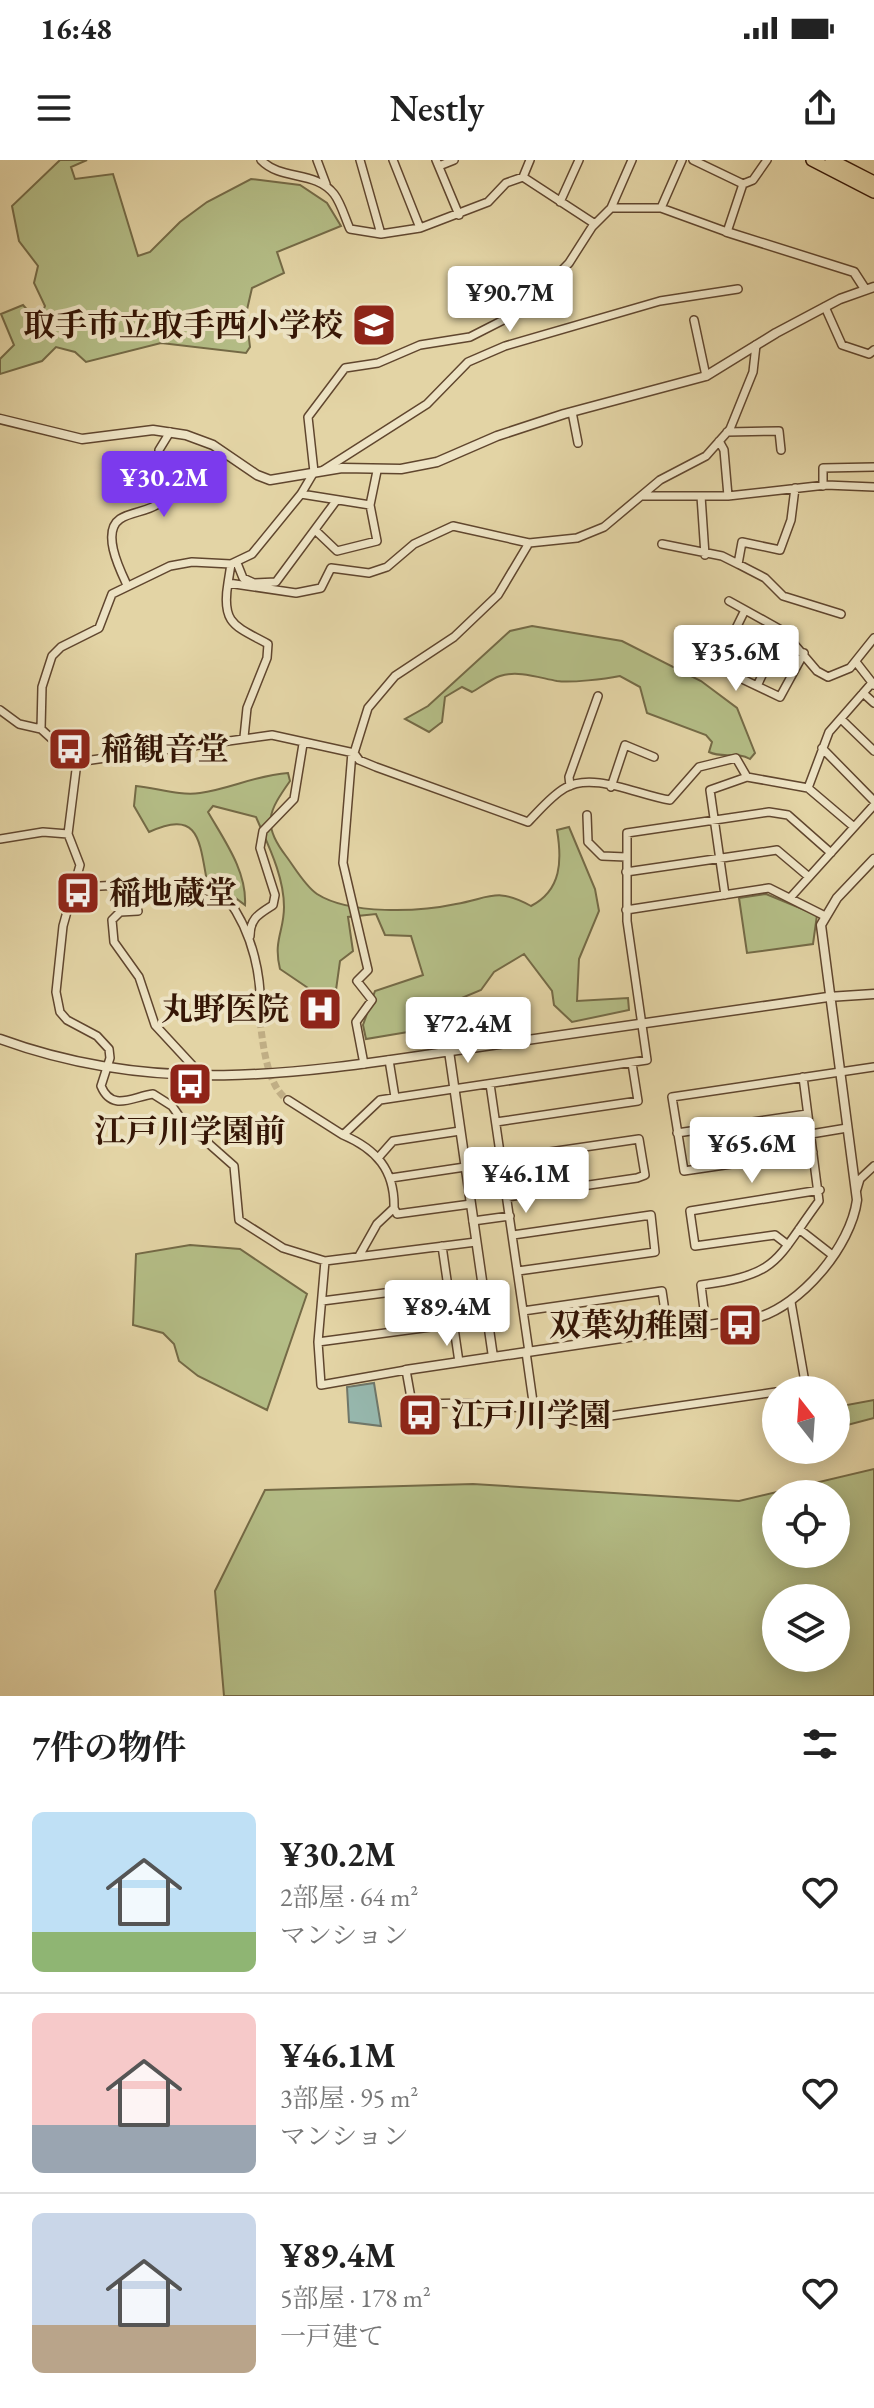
<!DOCTYPE html>
<html lang="ja">
<meta charset="utf-8">
<style>
:root{--surface:#fff;--page:#f6f6f6;--text:#222;--muted:#767676;--line:#e0e0e0;--accent:#7c3aed}
body{margin:0;font-family:"EB Garamond","Noto Serif JP",serif;background:var(--page);color:var(--text);height:100vh;display:flex;flex-direction:column;font-size:30px;white-space:nowrap}
*{box-sizing:border-box;margin:0}
p{font-size:26px;color:var(--muted)}
.icon{flex:none;width:44px;height:44px;fill:none;stroke:currentColor;stroke-width:2;stroke-linecap:round;stroke-linejoin:round}
.map{position:relative;height:1536px;overflow:hidden}
.sheet{display:flex;flex-direction:column;background:var(--surface);flex:1}
.sheet>*{flex:none}
.needle{width:52px;rotate:343deg}
.fabs{position:absolute;left:762px;top:1216px;display:grid;gap:16px}
.fabs a{display:grid;place-items:center;width:88px;height:88px;border-radius:50%;background:var(--surface);box-shadow:0 4px 20px #0003;font-size:40px}
.price{position:absolute;translate:-50% -68px;padding:0 18px;border-radius:8px;background:#fff;color:#222;font-size:26px;line-height:52px;filter:drop-shadow(0 2px 4px #0008)}
.price::after{content:'';position:absolute;left:50%;top:48px;width:24px;height:18px;margin-left:-12px;background:inherit;clip-path:polygon(0 0,100% 0,50% 100%)}
.price.active{background:var(--accent);color:#fff}
ul{padding:0;list-style:none}
li{display:flex;align-items:center;gap:24px;height:200px;padding:0 32px}
li+li{border-top:2px solid var(--line)}
li span{display:grid;place-items:center;flex:none;width:224px;height:160px;border-radius:12px;color:#555}
li>.icon{margin-inline-start:auto}
span .icon{width:96px;height:96px;fill:#fffc;stroke-width:1}
li b{font-size:34px}
h2{display:flex;justify-content:space-between;align-items:center;height:96px;padding:0 32px;font-size:34px}
.status{display:flex;justify-content:space-between;align-items:center;height:56px;padding:0 40px;background:var(--surface);direction:ltr}
.status svg{height:22px;fill:currentColor}
header{display:flex;justify-content:space-between;align-items:center;height:104px;padding:0 32px;background:var(--surface);font-size:36px;font-weight:600}
.map>svg:first-child{display:block}
</style>
<div class="status"><b>16:48</b><svg viewBox="0 0 49 12"><path d="M0 12V9h3v3zM5 12V6h3v6zM10 12V3h3v9zM15 12V0h3v12zM26 1h20v11H26zM47 4h2v5h-2z"/></svg></div>
<header><svg class="icon" aria-label="menu" viewBox="0 0 24 24"><path d="M4 6h16M4 12h16M4 18h16"/></svg>Nestly<svg class="icon" aria-label="share" viewBox="0 0 24 24"><path d="M12 15V3M7 8l5-5 5 5M5 13v7h14v-7"/></svg></header>
<div class="map">
<svg width="874" height="1536" viewBox="0 0 874 1536">
<rect width="100%" height="100%" fill="#e3d4a5"/>
<filter id="stains"><feTurbulence type="fractalNoise" baseFrequency=".0025" numOctaves="4"/><feColorMatrix values="0 0 0 0 .2 0 0 0 0 .09 0 0 0 0 .02 0 0 0 .5 -.17"/></filter>
<radialGradient id="worn" r=".72"><stop offset=".6" stop-color="#630" stop-opacity="0"/><stop offset="1" stop-color="#630" stop-opacity=".3"/></radialGradient>
<path fill="#b4bd86" stroke="#746a46" stroke-width="2" fill-rule="evenodd" d="M60,0H87L71,7L75,19L113,14L138,96L150,92L180,62L207,42L251,19L300,25L327,43L341,66L277,92L284,113L252,128L246,154L250,187L246,193L161,183L86,202L75,192L56,187L42,201L0,214V199L14,185L1,154L23,145L38,162L45,146L34,123L38,106L19,81L12,46Z
M532,466L622,481L701,521L737,548L755,593L750,599C737,591 723,599 709,592L712,582L706,575L647,553L640,527L620,516C605,519 571,523 557,521C540,518 518,510 500,516C491,519 481,527 472,532L462,527L445,537L442,562L429,572L405,559L428,546L510,471Z
M288,613L290,621C269,651 261,664 286,696C295,708 305,726 317,734C350,755 419,752 456,744C490,738 497,727 531,746C562,730 562,700 557,670L569,667L595,729L599,751L579,799L577,841L628,838L629,850L572,862L554,845L552,831L524,794L494,812L481,830L445,845L444,866L366,879L363,865L375,831L423,815L411,776L385,775L376,754L348,757L353,791L340,801L336,830L314,832L280,809C273,780 284,772 284,747C284,716 268,685 256,657L213,646L208,652C224,680 247,711 245,745L206,716C199,675 196,651 149,672L134,646L136,626C157,628 179,636 200,633C229,629 257,615 288,613Z
M766,734L817,755L813,784L747,793L739,738Z
M190,1085L240,1089L307,1134L267,1250L198,1216L179,1201L174,1184L163,1173L133,1165L136,1094Z
M874,1240V1258L836,1268V1247Z
M874,1309V1536H224L215,1431L265,1330L473,1324L739,1341ZM776,1334H836V1394H776ZM776,1438H836V1498H776Z"/>
<path fill="#96b7ad" stroke="#6f776a" stroke-width="2" d="M374,1223L381,1266L349,1262L347,1227Z"/>
<g fill="none" stroke-linecap="round" stroke-linejoin="round">
<path stroke="#c0ae85" stroke-width="7" stroke-dasharray="7 3.5" stroke-linecap="butt" d="M260,861C263,884 267,927 288,940"/>
<g stroke="#60462e" stroke-width="10">
<path id="minor" d="M261,0C281,21 315,10 334,34C341,43 345,58 350,69L381,74L420,68L488,42L506,23L523,17L595,64
M317,0L326,24
M360,0L381,74
M393,0L420,68
M436,0L459,55
M439,6L454,0
M523,17L530,0
M743,24L753,20L767,0
M560,42L579,0
M611,48L632,0
M661,48L682,0
M825,147L842,185L869,194L874,190
M694,160L706,216
M572,252L578,283
M727,272L779,271L781,290
M719,281L724,290L728,336L826,325L874,327
M322,311L427,244L468,202L505,186L660,141L738,129
M823,326V308L874,307
M795,328L791,360L780,390L742,382L738,404L765,418L783,436L841,454
M301,334L370,345L377,311
M642,336H728
M701,336L705,395
M315,370L337,391L377,381L370,345
M662,384L722,396L738,404
M237,403L243,418L254,423L276,422L336,341
M231,404L228,423L296,433L321,428L331,408L369,413L387,407L414,384L453,366L529,383
M228,423C221,464 235,466 268,484L267,498L247,548L244,577
M127,425C120,410 101,372 120,359C132,351 149,352 161,342L159,290L170,272
M729,441L783,471L817,511L828,517L850,508L874,478
M745,450L717,507L780,537L804,493
M856,502L874,525
M757,526L783,471
M863,533L874,543
M0,550L19,564L41,569
M841,559L874,591
M822,588L874,641
M352,592L343,703L368,810L357,821L372,840L356,862L364,904
M354,593L359,600L376,607L528,662C539,651 551,636 565,628C593,611 640,636 670,640L699,607L736,598L747,617
M77,602L272,575L354,593L368,548L395,516L454,477L498,435L529,383L577,378L604,367L660,320L706,296L730,269L753,212L756,185
M570,626L569,617L598,536
M611,627L625,585L654,597
M808,628L829,572L871,524
M587,655L588,682L602,696L626,697
M0,679L43,672L68,674
M626,712L777,690L809,717
M75,729C108,723 198,722 227,738C253,773 263,818 260,861
M725,735L710,630L747,617L808,628L854,667
M790,738L874,645
M626,750L769,728L825,756
M138,751L120,752L112,760L114,782L139,817L155,865L192,905L195,917
M250,776C250,758 259,754 273,745L275,735L260,688L263,671L294,639L303,584
M389,900L395,937
M490,924L529,1192
M288,940L343,975
M496,962L638,941L632,903
M677,973L807,954
M811,974L847,968
M813,992L684,1011L672,937L874,907
M378,998L393,981L460,971
M502,999L639,979L645,1015L637,1018L507,1037
M391,1018L465,1007
M857,1029L860,1019L874,1006
M394,1048L397,1054L471,1044
M473,1061L510,1056
M799,1069L831,1094
M513,1075L651,1055L655,1092L518,1111
M476,1082L325,1101L283,1088L239,1060L234,1006L182,960L172,946L153,934C132,937 112,952 101,926L110,898L109,889L97,876L67,860L60,852L56,832L63,766L80,705L68,674L77,602L41,569L42,527L52,496L61,487L99,468L112,434L170,406L192,402L231,404L252,394L301,334L314,312L308,257L345,208L378,203L420,185L470,177L523,150L569,103L592,67L611,48H661L727,72L743,24L693,0
M788,1085L775,1075L695,1086L690,1051L820,1030
M442,1086L459,1202
M359,1096L377,1064L394,1048C395,1010 376,989 343,975L380,940L647,900L627,761V673L769,652L788,655L831,693
M325,1101L318,1182L321,1225L406,1210L411,1238L417,1244L468,1243L534,1249L576,1261L776,1232
M322,1141L447,1125
M523,1151L662,1131L668,1172
M706,1166L701,1125C780,1114 774,1102 819,1041L803,917
M318,1182L453,1164
M526,1192L534,1249
M789,1230L806,1228L791,1142"/>
</g>
<g stroke="#60462e" stroke-width="11">
<path id="tertiary" d="M727,72L854,112L865,129
M0,259L82,279L153,270L186,275L213,285L257,315L270,320L342,308L401,309L437,302L497,276L564,254L706,216L776,173L840,139L874,127
M0,879C169,941 320,910 492,885C604,869 716,853 828,837L874,834
M449,891L493,1197
M406,1210L756,1158C801,1146 851,1086 857,1040L821,765L837,738L874,699"/>
</g>
<g stroke="#351606" stroke-width="14">
<path id="trunk" d="M812,0L874,32
M831,0L874,22"/>
</g>
<use href="#minor" stroke="#ede3c4" stroke-width="7"/>
<use href="#tertiary" stroke="#ede3c4" stroke-width="8"/>
<use href="#trunk" stroke="#e3d4a5" stroke-width="11"/>
</g>
<defs>
<g id="school-square" transform="scale(2.3)"><rect x="-9" y="-9" width="18" height="18" rx="4" fill="#8f2418" stroke="#ede3c4"/><path d="M0-5L7-2L0 1L-7-2ZM-4 1L0 2.5L4 1V4Q0 6-4 4Z" fill="#fff"/></g>
<g id="bus-square" transform="scale(2.3)"><rect x="-9" y="-9" width="18" height="18" rx="4" fill="#8f2418" stroke="#ede3c4"/><path d="M-5-6H5V4H4V6H2V4H-2V6H-4V4H-5ZM-3.5-4V0h7V-4ZM-3.5 1.2v1.5H-2V1.2ZM2 1.2v1.5H3.5V1.2Z" fill="#fff"/></g>
<g id="hospital-square" transform="scale(2.3)"><rect x="-9" y="-9" width="18" height="18" rx="4" fill="#8f2418" stroke="#ede3c4"/><path d="M-5-5h3v3.5h4V-5h3V5h-3V1.5h-4V5h-3Z" fill="#fff"/></g>
</defs>
<g fill-rule="evenodd">
<use href="#school-square" x="374" y="165"/>
<use href="#bus-square" x="70" y="589"/>
<use href="#bus-square" x="78" y="733"/>
<use href="#hospital-square" x="320" y="849"/>
<use href="#bus-square" x="190" y="924"/>
<use href="#bus-square" x="740" y="1165"/>
<use href="#bus-square" x="420" y="1255"/>
</g>
<g text-anchor="middle" dominant-baseline="central" stroke-width="8" stroke-linejoin="round" paint-order="stroke">
<g font-size="32" font-weight="bold" fill="#351606" stroke="#ede3c4" text-anchor="end">
<text x="343" y="165">取手市立取手西小学校</text>
<text x="101" y="589" text-anchor="start">稲観音堂</text>
<text x="109" y="733" text-anchor="start">稲地蔵堂</text>
<text x="289" y="849">丸野医院</text>
<text x="190" y="971" text-anchor="middle">江戸川学園前</text>
<text x="709" y="1165">双葉幼稚園</text>
<text x="451" y="1255" text-anchor="start">江戸川学園</text>
</g>
</g>
<rect width="100%" height="100%" filter="url(#stains)"/>
<rect width="100%" height="100%" fill="url(#worn)"/>
</svg>
<div class="fabs">
<a><svg class="needle" viewBox="-14 -14 28 28"><path d="M0-13l5 13h-10z" fill="#e53935"/><path d="M0 13l5-13h-10z" fill="#767676"/></svg></a>
<a><svg class="icon" aria-label="locate" viewBox="0 0 24 24"><circle cx="12" cy="12" r="6"/><path d="M12 2v4M12 18v4M2 12h4M18 12h4"/></svg></a>
<a><svg class="icon" aria-label="layers" viewBox="0 0 24 24"><path d="M12 4l9 5-9 5-9-5zM3 14l9 5 9-5"/></svg></a>
</div>
<b class="price" style="left:510px;top:174px">¥90.7M</b>
<b class="price active" style="left:164px;top:359px">¥30.2M</b>
<b class="price" style="left:736px;top:533px">¥35.6M</b>
<b class="price" style="left:468px;top:905px">¥72.4M</b>
<b class="price" style="left:752px;top:1025px">¥65.6M</b>
<b class="price" style="left:526px;top:1055px">¥46.1M</b>
<b class="price" style="left:447px;top:1188px">¥89.4M</b>
</div>
<section class="sheet">
<h2>7件の物件<svg class="icon" aria-label="filters" viewBox="0 0 24 24"><path d="M4 7h16M4 17h16"/><circle cx="9" cy="7" r="2"/><circle cx="15" cy="17" r="2"/></svg></h2>
<ul>
<li><span style="background:linear-gradient(#bfe0f5 75%,#8fb573 0)"><svg class="icon" aria-label="home" viewBox="0 0 24 24"><path d="M3 11l9-7 9 7M6 9v11h12V9"/></svg></span><div><b>¥30.2M</b><p>2部屋 · 64 m²</p><p>マンション</p></div><svg class="icon" aria-label="heart" viewBox="0 0 24 24"><path d="M12 20l-8-8c-3-5 5-10 8-4 3-6 11-1 8 4z"/></svg></li>
<li><span style="background:linear-gradient(#f6c9c9 70%,#9aa5b1 0)"><svg class="icon" aria-label="home" viewBox="0 0 24 24"><path d="M3 11l9-7 9 7M6 9v11h12V9"/></svg></span><div><b>¥46.1M</b><p>3部屋 · 95 m²</p><p>マンション</p></div><svg class="icon" aria-label="heart" viewBox="0 0 24 24"><path d="M12 20l-8-8c-3-5 5-10 8-4 3-6 11-1 8 4z"/></svg></li>
<li><span style="background:linear-gradient(#c9d6e8 70%,#b9a48a 0)"><svg class="icon" aria-label="home" viewBox="0 0 24 24"><path d="M3 11l9-7 9 7M6 9v11h12V9"/></svg></span><div><b>¥89.4M</b><p>5部屋 · 178 m²</p><p>一戸建て</p></div><svg class="icon" aria-label="heart" viewBox="0 0 24 24"><path d="M12 20l-8-8c-3-5 5-10 8-4 3-6 11-1 8 4z"/></svg></li>
</ul>
</section>
